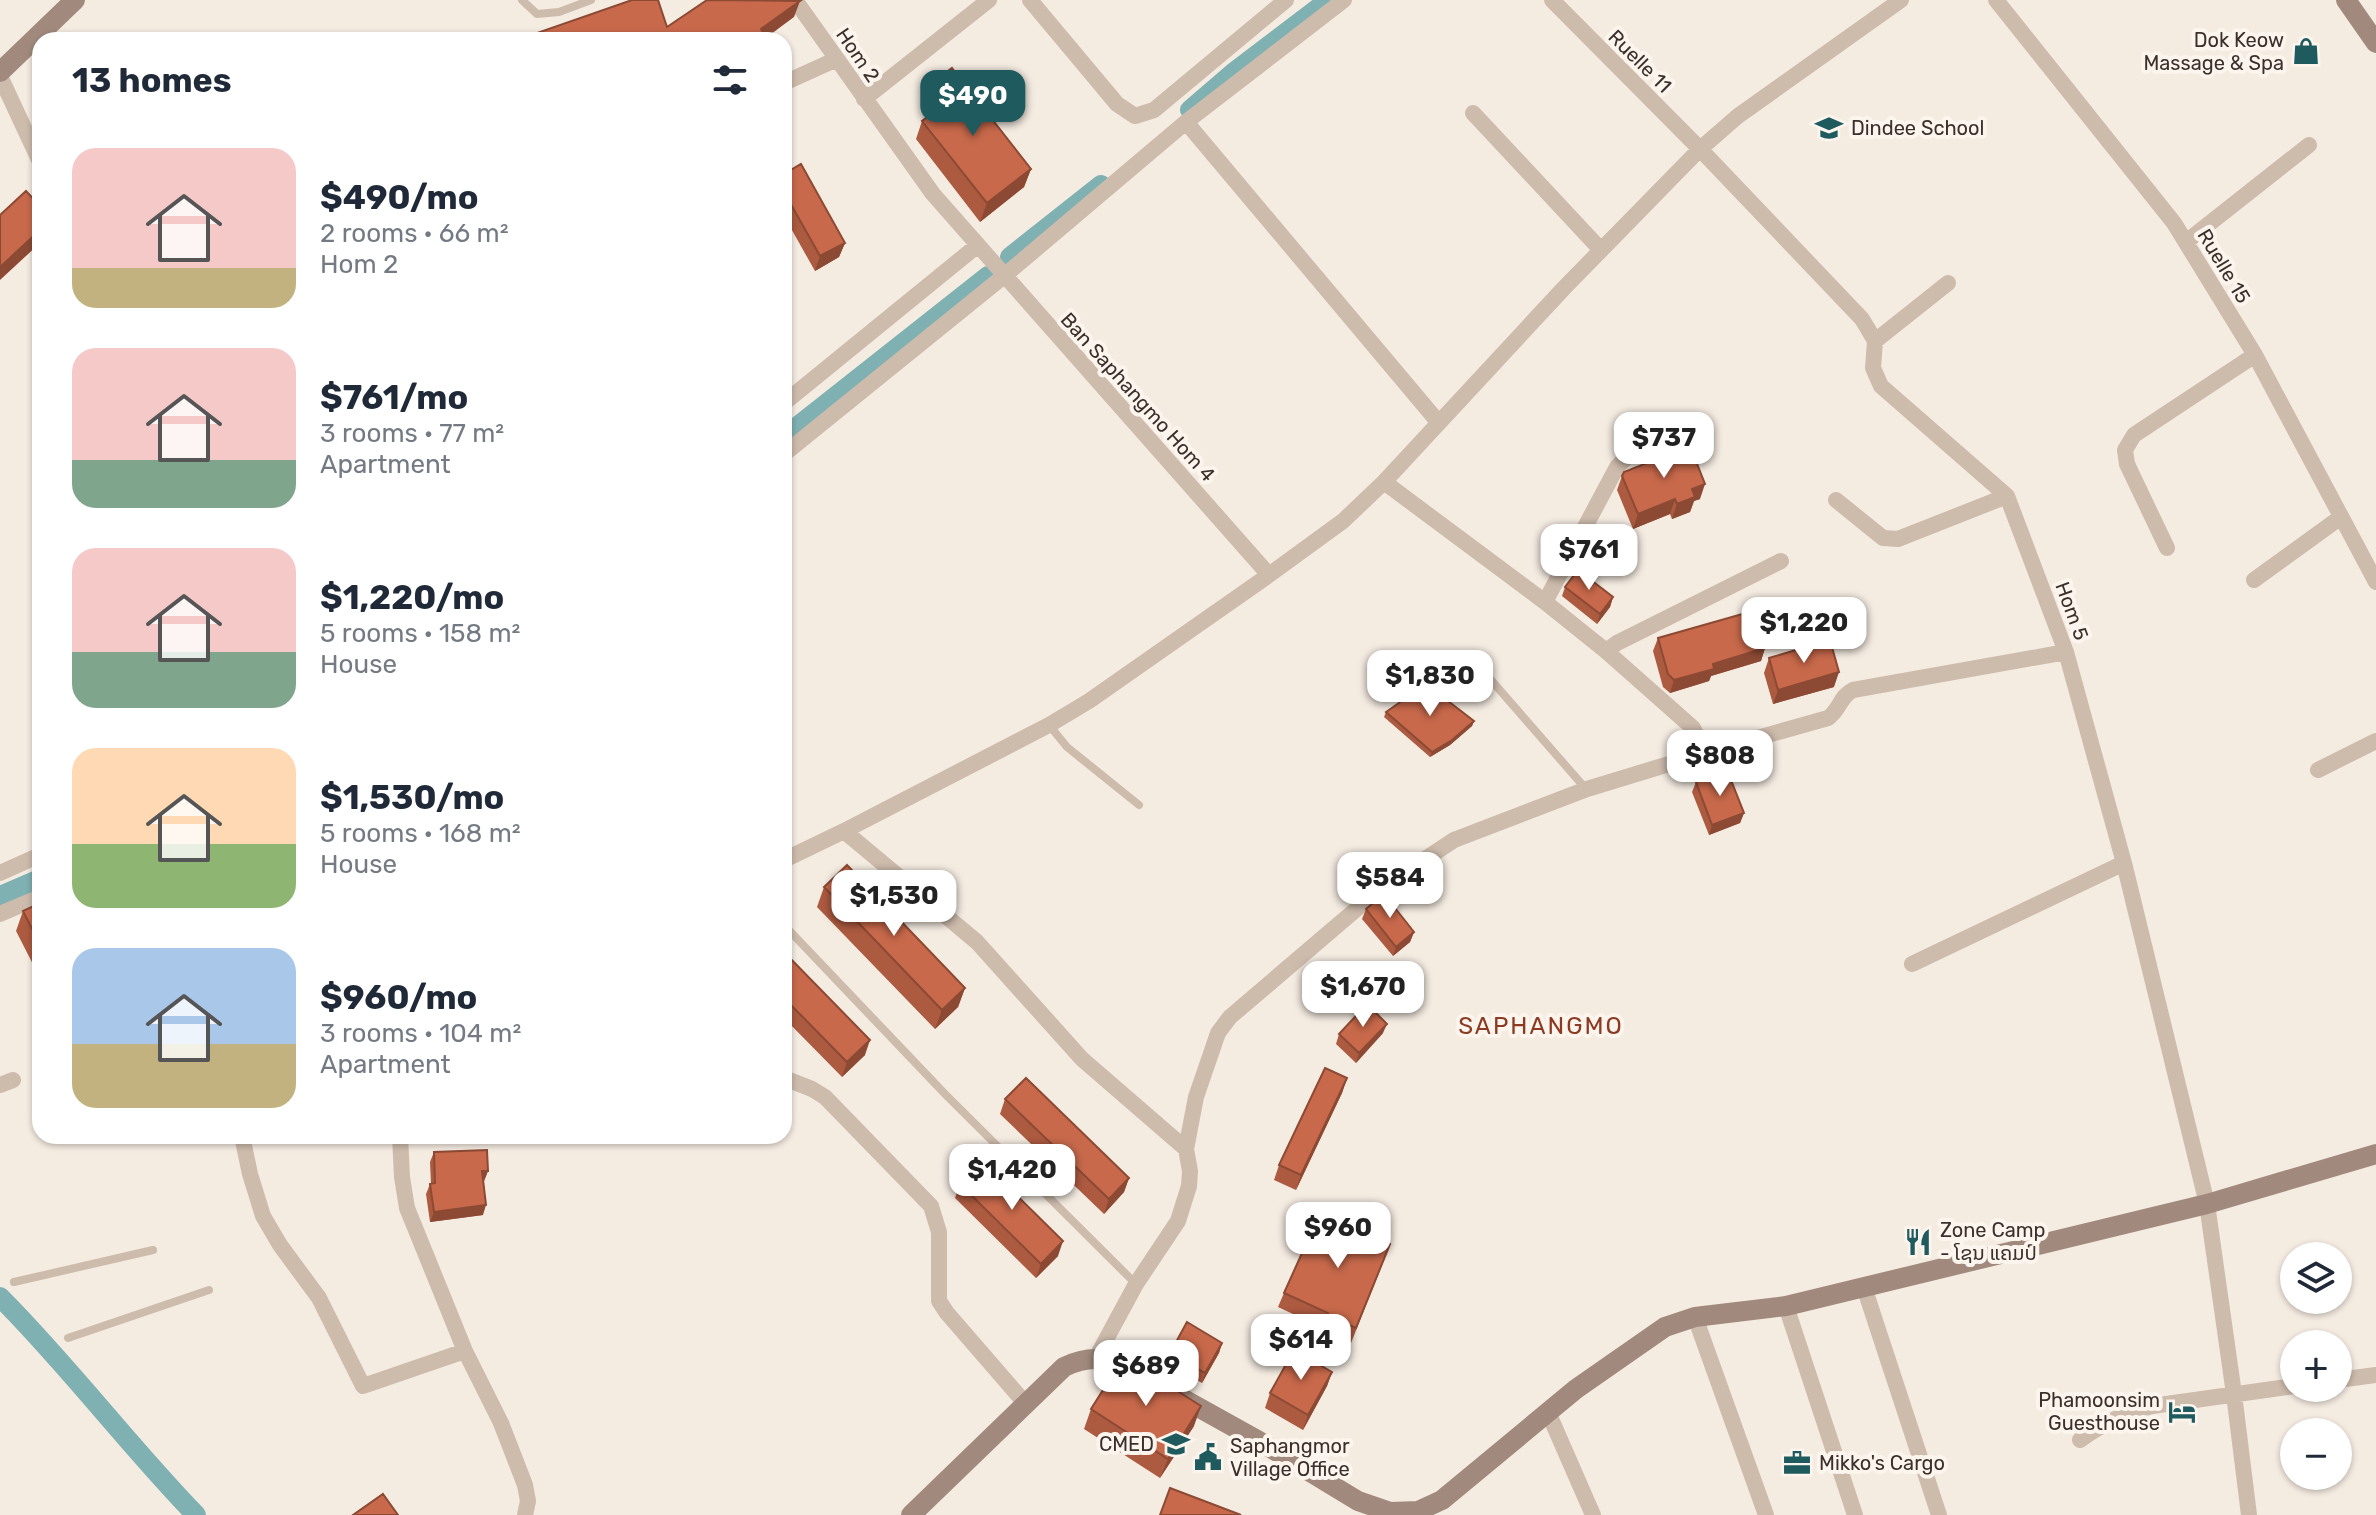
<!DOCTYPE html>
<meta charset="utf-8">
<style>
:root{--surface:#fff;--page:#f6f6f7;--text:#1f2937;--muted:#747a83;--accent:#1f5a5e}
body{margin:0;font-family:Rubik,"Noto Sans Lao",sans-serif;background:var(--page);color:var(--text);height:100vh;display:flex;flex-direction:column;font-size:30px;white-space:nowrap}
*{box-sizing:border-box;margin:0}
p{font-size:26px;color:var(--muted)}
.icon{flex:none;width:44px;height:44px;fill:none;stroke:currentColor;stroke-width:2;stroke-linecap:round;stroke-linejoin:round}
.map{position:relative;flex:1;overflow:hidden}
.drawer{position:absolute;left:32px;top:32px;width:760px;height:1112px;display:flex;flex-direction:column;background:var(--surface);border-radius:24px;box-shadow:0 2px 6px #0004}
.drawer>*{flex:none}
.fabs{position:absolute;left:2280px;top:1242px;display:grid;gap:16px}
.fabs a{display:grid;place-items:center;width:72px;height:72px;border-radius:50%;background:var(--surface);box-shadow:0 2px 6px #0004;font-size:40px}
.price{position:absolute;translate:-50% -68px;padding:0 18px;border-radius:16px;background:#fff;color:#222;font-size:26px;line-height:52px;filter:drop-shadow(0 2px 4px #0008)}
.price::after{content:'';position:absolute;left:50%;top:48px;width:24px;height:18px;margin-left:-12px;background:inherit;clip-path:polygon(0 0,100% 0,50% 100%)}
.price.current{background:var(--accent);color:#fff}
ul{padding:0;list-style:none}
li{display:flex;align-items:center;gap:24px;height:200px;padding:0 40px}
li span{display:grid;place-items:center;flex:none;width:224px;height:160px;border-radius:24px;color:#555}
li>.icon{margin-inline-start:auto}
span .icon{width:96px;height:96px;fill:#fffc;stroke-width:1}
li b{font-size:34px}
h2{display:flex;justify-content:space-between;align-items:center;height:96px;padding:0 40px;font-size:34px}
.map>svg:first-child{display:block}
</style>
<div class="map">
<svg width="2376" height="1515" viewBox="0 0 2376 1515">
<rect width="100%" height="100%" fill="#f4ebe1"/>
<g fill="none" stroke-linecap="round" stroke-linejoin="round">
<path stroke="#7fb0b2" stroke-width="20" d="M1190,110L1233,73L1329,0
M1010,257L1101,185
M784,437L988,276
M0,896L40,879
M0,1297C69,1366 128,1445 196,1515"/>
<path stroke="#cdbbac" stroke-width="8" d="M522,0L537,14L559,12L591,0
M1478,665L1586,789
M1049,725L1067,747L1139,805
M784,925L945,1094L1136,1284
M14,1282L153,1250
M68,1338L209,1290"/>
<path stroke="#cdbbac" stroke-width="16" d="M795,0L933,194L1269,575
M1030,0L1117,104L1135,116L1154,110L1286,0
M1552,0L1700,149L1862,319L1875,341L1873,368L1881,386L2007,496L2066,652L2124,863L2207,1204L2234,1394L2249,1515
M1996,0L2174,223L2255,355L2376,582
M0,76L40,162
M784,83L837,59
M864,99L989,0
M1473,113L1601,250
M1186,122L1439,423
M2186,242L2309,145
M1875,341L1948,283
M784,403L978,245
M784,454L1004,276L1186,122L1344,0
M1836,500L1883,538L1898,539L2007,496
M2167,548L2127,464L2125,450L2134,435L2255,355
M2254,580L2341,517
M1545,602L1617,467L1630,454L1675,442
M1606,651L1617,643L1781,561
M1699,750L1711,751L1828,718C1840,710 1840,696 1853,690L2066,652
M2318,770L2376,741
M844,831L977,942L1082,1059L1186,1149
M784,860L844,831L1049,725L1089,701L1269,575L1343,521L1384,482L1564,288L1700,149L1738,116L1901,0
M0,873L40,855
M0,914L40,897
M1912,964L2124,863
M784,1078L812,1089L825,1097L931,1206L939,1232V1301L947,1313L1025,1403
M0,1085L13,1080
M242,1136L250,1174L263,1216L280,1245L319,1298L363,1386L465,1351
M400,1136L402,1177L407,1208L465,1351L501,1423L525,1485L528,1501L525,1515
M1864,1287L1939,1515
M1786,1306L1855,1515
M1695,1317L1766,1515
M1096,1358L1136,1284L1178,1221L1189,1186L1190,1171L1186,1149L1196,1097L1218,1033L1230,1017L1380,889L1454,840L1587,789L1682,760L1693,756L1699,750V740L1693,728L1606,651L1545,602L1384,482
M2338,1380L2376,1375
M1548,1412L1593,1515
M2080,1440C2103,1423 2125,1413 2152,1406L2294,1386"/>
<path stroke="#a18a7d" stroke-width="20" d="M2346,0L2376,43
M0,72L75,0
M1178,1396L1259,1441L1358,1501L1390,1512L1418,1511L1442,1500L1576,1389L1665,1327L1695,1317L1786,1306L2207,1204L2376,1154
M911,1515L1064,1367C1096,1352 1113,1360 1143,1376"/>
</g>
<path fill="#ac5a40" d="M928,86L1031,169L1024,187L980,222L916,139L922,121L930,115L921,105Z
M784,174L845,243L839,257L815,271L784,216Z
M1622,476L1700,499L1694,501L1690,512L1672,519L1670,514L1633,529L1617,490Z
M1565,587L1613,597L1610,607L1597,624L1562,596Z
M1658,638L1765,648L1761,661L1711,676L1709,681L1670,693L1663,687L1653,651Z
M1769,658L1834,687L1773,704L1764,673Z
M1386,712L1474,721L1472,726L1450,745L1430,757L1384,717Z
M1696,782L1744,813L1740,823L1709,835L1692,792Z
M824,887L965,988L958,1007L935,1029L817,907Z
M40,903V978L16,931L23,911Z
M1366,909L1414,932L1410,942L1393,956L1362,919Z
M784,952L865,1055L842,1077L784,1018Z
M1383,1033L1356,1063L1336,1044L1339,1034Z
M1347,1078L1342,1093L1296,1190L1274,1180L1279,1165Z
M1005,1099L1129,1178L1124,1192L1104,1214L1000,1114Z
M434,1152L488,1171L484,1181H483V1215L430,1222L426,1194L430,1184H431L430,1162Z
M960,1184L1058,1256L1036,1278L955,1198Z
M1349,1226L1385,1258L1351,1343L1322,1331L1323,1328L1278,1307L1284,1293Z
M1222,1343L1219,1353L1202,1383L1166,1363L1170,1353Z
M1332,1372L1327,1386L1303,1430L1265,1408L1270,1393Z
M1091,1409L1194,1426L1160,1478L1084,1429Z"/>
<path fill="#8c4a34" d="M800,1L794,17L763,40L761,29Z
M1031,169L1024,187L980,222L987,203Z
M40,230V243L0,280V267Z
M845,243L839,257L815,271L820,256Z
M1705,484L1700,499L1694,501L1690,512L1672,519L1677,504L1692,489Z
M1675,499L1670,514L1633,529L1638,514Z
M1613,597L1610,607L1597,624L1600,614Z
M1765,648L1761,661L1711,676L1709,681L1670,693L1674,680L1713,664Z
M1839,672L1834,687L1773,704L1778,690Z
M1474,721L1472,726L1450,745L1430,757L1432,752Z
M1744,813L1740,823L1709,835L1712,825Z
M1414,932L1410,942L1393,956L1396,947Z
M965,988L958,1007L935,1029L942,1010Z
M1387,1024L1383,1033L1356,1063L1359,1053Z
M870,1040L865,1055L842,1077L847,1062Z
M1347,1078L1342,1093L1296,1190L1301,1175Z
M482,1171H488L484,1181H478Z
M1129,1178L1124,1192L1104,1214L1109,1199Z
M486,1205L483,1215L430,1222L434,1212Z
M1063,1241L1058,1256L1036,1278L1041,1264Z
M1222,1343L1219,1353L1202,1383L1205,1373Z
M1332,1372L1327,1386L1303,1430L1308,1415Z
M1201,1406L1194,1426L1160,1478L1168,1459Z"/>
<path fill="#c8694b" stroke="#8c4a34" stroke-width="2" d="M632,0H658L667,27L707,0L800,1L761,29L767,40H536L534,34Z
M952,68L1031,169L987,203L922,121L943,105L928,86Z
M801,164L845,243L820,256L784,192V174Z
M26,191L40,206V230L0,267V215Z
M1690,446L1705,484L1692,489L1695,497L1677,504L1675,499L1638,514L1622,476L1624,472Z
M1578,570L1613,597L1600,614L1565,587Z
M1753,611L1765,648L1713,664L1714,669L1674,680L1668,674L1658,638Z
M1830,640L1839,672L1778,690L1769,658Z
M1426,684L1474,721L1452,740L1432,752L1386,712Z
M1727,770L1744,813L1712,825L1696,782Z
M847,865L965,988L942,1010L824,887Z
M1384,894L1414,932L1396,947L1366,909Z
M40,903V945L23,911Z
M784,952L870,1040L847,1062L784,998Z
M1367,1004L1387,1024L1359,1053L1339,1034Z
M1325,1068L1347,1078L1301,1175L1279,1165Z
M1026,1078L1129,1178L1109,1199L1005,1099Z
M487,1150L488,1171H482L486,1205L434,1212L430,1184L435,1183L434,1152Z
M982,1161L1063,1241L1041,1264L960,1184Z
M1321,1211L1349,1226L1390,1244L1356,1328L1327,1316L1328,1313L1284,1293Z
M1187,1322L1222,1343L1205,1373L1170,1353Z
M1294,1350L1332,1372L1308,1415L1270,1393Z
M1124,1357L1201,1406L1168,1459L1091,1409Z
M1170,1488L1241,1515H1160Z
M383,1494L398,1515H353Z"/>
<defs>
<g id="shop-bare" transform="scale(2.16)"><path d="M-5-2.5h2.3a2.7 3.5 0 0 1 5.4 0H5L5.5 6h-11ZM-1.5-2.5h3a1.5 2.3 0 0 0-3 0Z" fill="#1f5a5e" stroke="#fbf5ee" stroke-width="2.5" paint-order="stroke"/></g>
<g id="school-bare" transform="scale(2.16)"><path d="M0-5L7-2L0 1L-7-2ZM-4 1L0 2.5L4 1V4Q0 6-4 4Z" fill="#1f5a5e" stroke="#fbf5ee" stroke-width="2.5" paint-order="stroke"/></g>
<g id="restaurant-bare" transform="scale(2.16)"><path d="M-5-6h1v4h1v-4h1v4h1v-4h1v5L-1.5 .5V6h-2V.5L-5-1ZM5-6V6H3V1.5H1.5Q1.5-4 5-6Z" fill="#1f5a5e" stroke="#fbf5ee" stroke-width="2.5" paint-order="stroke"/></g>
<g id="hotel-bare" transform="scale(2.16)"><path d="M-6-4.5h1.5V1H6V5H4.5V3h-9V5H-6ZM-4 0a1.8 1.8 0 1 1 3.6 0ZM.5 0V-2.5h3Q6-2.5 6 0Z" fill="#1f5a5e" stroke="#fbf5ee" stroke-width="2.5" paint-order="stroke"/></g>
<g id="civic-bare" transform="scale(2.16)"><path d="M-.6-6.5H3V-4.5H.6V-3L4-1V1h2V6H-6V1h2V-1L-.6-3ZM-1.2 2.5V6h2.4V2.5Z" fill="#1f5a5e" stroke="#fbf5ee" stroke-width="2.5" paint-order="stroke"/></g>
<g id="office-bare" transform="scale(2.16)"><path d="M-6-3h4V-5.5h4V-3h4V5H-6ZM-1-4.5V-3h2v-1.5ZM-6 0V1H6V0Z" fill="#1f5a5e" stroke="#fbf5ee" stroke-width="2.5" paint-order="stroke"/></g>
</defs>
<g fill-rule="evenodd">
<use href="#shop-bare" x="2306" y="51"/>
<use href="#school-bare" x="1829" y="128"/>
<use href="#restaurant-bare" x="1918" y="1242"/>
<use href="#hotel-bare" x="2182" y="1412"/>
<use href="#school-bare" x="1176" y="1444"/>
<use href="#civic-bare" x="1208" y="1457"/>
<use href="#office-bare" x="1797" y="1463"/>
</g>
<g text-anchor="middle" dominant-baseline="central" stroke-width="8" stroke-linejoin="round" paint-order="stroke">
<g font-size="20" fill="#3b302b" stroke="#fbf5ee" text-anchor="start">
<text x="2284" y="40" text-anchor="end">Dok Keow<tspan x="2284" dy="23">Massage &amp; Spa</tspan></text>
<text x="1851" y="128">Dindee School</text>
<text x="1940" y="1230">Zone Camp<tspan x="1940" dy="23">- ໂຊນ ແຄມປ໌</tspan></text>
<text x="2160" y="1400" text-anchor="end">Phamoonsim<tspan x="2160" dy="23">Guesthouse</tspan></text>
<text x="1154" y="1444" text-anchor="end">CMED</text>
<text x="1230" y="1446">Saphangmor<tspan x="1230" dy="23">Village Office</tspan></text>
<text x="1819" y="1463">Mikko's Cargo</text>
</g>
<g font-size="20" fill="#3b302b" stroke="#fbf5ee">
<text transform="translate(858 55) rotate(56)">Hom 2</text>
<text transform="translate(1640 61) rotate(45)">Ruelle 11</text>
<text transform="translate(2224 266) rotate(59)">Ruelle 15</text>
<text transform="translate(1138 397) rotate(48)">Ban Saphangmo Hom 4</text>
<text transform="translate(2072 611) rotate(70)">Hom 5</text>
</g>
<g font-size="24" letter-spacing="2" fill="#8c3b22" stroke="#fbf5ee">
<text x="1541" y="1026">SAPHANGMO</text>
</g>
</g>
</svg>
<div class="fabs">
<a><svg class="icon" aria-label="layers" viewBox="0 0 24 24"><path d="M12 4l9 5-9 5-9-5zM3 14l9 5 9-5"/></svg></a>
<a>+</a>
<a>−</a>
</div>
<b class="price current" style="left:973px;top:138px">$490</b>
<b class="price" style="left:1664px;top:480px">$737</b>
<b class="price" style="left:1589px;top:592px">$761</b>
<b class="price" style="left:1804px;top:665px">$1,220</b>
<b class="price" style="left:1430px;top:718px">$1,830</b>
<b class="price" style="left:1720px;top:798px">$808</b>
<b class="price" style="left:1390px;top:920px">$584</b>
<b class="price" style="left:894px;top:938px">$1,530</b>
<b class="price" style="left:1363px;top:1029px">$1,670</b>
<b class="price" style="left:1012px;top:1212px">$1,420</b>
<b class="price" style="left:1338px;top:1270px">$960</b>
<b class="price" style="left:1301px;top:1382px">$614</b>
<b class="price" style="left:1146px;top:1408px">$689</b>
<section class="drawer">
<h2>13 homes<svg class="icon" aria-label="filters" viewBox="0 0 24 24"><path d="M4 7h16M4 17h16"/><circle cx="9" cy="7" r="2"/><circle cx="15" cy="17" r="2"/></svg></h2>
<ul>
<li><span style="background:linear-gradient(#f6c9c9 75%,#c2b280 0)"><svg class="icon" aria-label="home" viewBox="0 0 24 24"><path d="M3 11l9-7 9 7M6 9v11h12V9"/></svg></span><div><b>$490/mo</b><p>2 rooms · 66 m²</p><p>Hom 2</p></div></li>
<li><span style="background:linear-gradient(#f6c9c9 70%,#7fa58c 0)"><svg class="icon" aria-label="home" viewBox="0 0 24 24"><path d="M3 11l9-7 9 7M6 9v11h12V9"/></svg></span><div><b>$761/mo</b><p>3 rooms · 77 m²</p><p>Apartment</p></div></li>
<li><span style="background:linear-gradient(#f6c9c9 65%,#7fa58c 0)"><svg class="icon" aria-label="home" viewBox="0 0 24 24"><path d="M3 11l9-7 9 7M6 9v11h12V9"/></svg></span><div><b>$1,220/mo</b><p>5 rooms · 158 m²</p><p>House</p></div></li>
<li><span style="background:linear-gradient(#ffd9b3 60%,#8fb573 0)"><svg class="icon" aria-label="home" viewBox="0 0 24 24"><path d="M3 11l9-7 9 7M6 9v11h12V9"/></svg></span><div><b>$1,530/mo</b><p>5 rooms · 168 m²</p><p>House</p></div></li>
<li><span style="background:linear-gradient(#a9c7e8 60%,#c2b280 0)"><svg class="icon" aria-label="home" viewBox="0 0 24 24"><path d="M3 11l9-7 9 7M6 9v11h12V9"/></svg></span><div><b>$960/mo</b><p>3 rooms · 104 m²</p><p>Apartment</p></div></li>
</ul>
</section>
</div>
